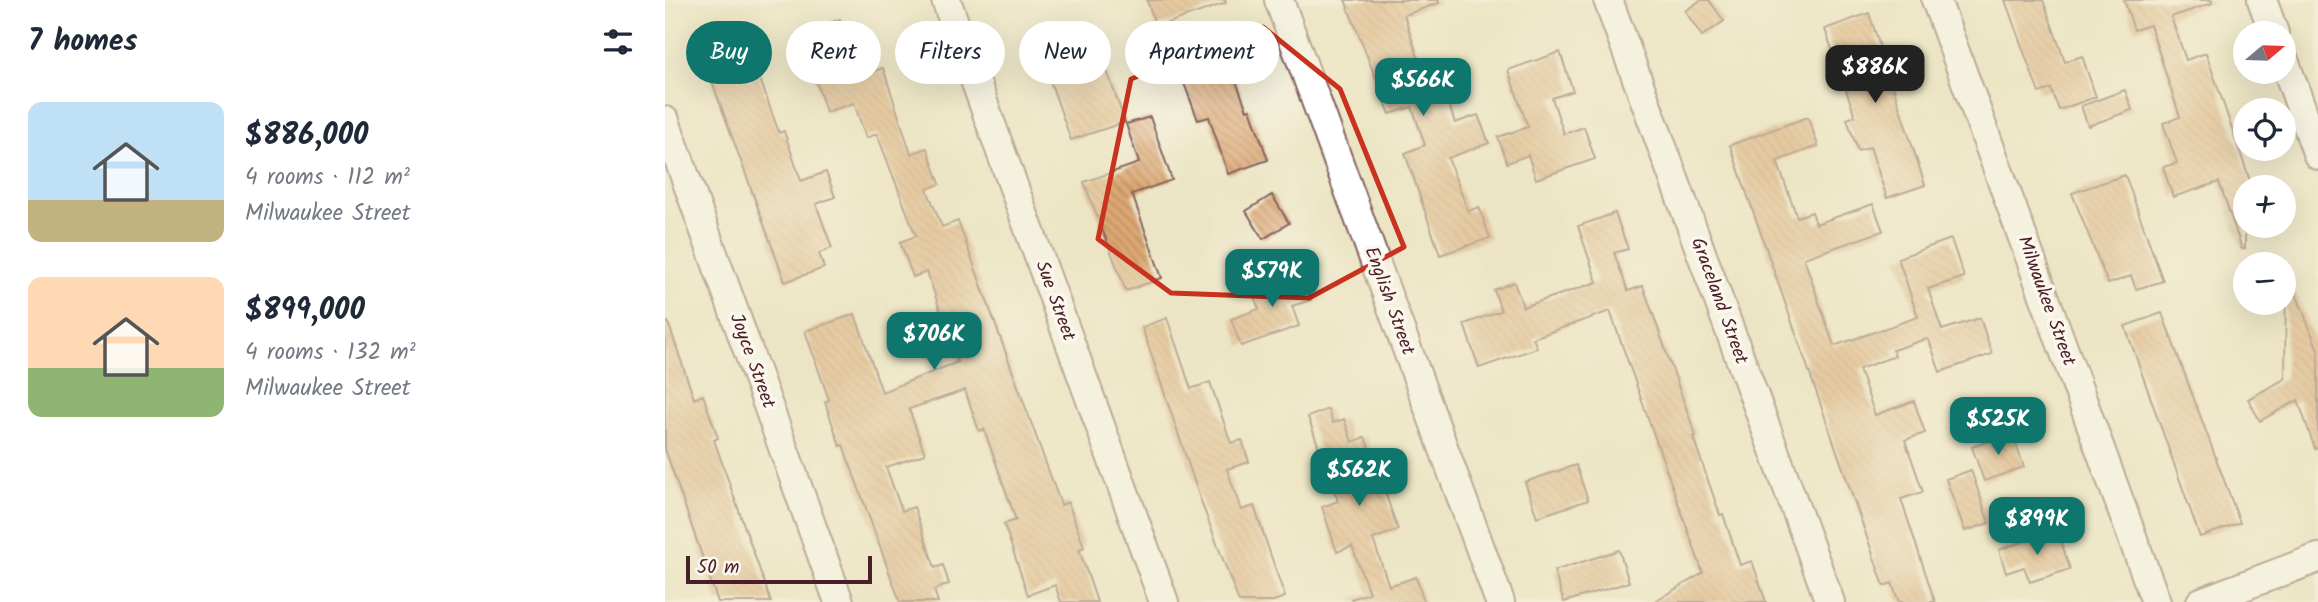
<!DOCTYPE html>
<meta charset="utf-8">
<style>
:root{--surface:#fff;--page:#f2f2f3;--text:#1f2937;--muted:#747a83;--accent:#0f766e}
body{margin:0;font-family:Kalam,sans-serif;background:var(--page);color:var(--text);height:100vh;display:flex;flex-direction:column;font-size:26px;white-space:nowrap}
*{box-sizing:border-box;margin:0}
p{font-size:23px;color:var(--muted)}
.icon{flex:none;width:38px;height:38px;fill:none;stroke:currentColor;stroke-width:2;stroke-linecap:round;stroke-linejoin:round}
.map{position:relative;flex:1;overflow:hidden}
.drawer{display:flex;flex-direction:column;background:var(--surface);width:665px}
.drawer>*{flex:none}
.banner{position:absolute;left:21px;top:21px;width:665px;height:63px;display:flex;gap:14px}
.needle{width:46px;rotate:71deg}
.fabs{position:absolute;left:1568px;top:21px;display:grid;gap:14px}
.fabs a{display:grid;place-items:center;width:63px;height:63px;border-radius:50%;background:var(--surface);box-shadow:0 7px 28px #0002;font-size:35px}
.scale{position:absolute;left:21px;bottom:18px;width:186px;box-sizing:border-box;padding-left:7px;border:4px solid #4a1f2b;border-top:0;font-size:19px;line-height:24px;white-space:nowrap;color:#4a1f2b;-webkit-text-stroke:5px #fbf7ec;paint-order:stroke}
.price{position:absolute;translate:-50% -60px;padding:0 16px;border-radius:14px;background:var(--accent);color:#fff;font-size:23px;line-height:46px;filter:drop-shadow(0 2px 4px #0008)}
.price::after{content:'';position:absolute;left:50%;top:42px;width:21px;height:16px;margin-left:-10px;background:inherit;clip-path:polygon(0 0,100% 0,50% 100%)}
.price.on{background:#222;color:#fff}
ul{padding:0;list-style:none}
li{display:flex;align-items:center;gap:21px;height:175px;padding:0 28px}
li span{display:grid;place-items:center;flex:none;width:196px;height:140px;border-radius:14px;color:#555}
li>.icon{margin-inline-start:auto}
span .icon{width:84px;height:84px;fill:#fffc;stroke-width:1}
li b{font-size:30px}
h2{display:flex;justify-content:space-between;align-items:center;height:84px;padding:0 28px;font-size:30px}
.pill{padding:0 24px;border-radius:32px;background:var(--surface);box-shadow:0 7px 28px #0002;font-size:24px;line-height:63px}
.pill.on{background:var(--accent);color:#fff}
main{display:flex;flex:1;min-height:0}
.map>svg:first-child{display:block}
</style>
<main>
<section class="drawer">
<h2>7 homes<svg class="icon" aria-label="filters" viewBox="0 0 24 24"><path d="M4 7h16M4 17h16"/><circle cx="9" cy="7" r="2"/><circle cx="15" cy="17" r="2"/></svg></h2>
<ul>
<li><span style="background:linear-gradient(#bfe0f5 70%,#c2b280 0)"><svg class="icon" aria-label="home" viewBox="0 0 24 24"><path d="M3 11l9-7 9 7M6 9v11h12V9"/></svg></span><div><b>$886,000</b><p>4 rooms · 112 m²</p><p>Milwaukee Street</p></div></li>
<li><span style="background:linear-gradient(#ffd9b3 65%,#8fb573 0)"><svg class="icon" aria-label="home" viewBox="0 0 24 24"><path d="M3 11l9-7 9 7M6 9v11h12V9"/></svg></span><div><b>$899,000</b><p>4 rooms · 132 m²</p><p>Milwaukee Street</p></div></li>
</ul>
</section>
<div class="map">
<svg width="1653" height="602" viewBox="0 0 1653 602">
<defs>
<pattern id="building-back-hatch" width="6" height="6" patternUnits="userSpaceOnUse" patternTransform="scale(1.75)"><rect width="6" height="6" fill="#dda874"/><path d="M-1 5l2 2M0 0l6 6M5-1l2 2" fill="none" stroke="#b5885f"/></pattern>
</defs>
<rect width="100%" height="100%" fill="#fbf7ec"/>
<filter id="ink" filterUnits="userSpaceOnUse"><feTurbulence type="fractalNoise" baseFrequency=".0143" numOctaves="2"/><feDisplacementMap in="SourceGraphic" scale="14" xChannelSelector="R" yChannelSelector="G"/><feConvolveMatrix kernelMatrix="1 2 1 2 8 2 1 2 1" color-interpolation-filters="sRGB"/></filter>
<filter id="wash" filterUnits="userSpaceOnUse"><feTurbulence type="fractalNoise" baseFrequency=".00686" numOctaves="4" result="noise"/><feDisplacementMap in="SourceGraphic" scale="28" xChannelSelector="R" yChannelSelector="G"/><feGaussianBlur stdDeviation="1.57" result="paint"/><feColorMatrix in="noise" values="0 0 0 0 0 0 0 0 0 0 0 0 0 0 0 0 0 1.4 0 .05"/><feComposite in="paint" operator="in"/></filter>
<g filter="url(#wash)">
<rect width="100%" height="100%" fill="#ece5c5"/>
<g id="blocks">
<path fill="url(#building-back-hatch)" d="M482,0H560L561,3L491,27Z
M680,0H774V3L739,15L756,66L769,61L790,123L813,115L824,143L783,158L803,211L814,207L825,238L775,255L740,153L760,145L747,107L725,114Z
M1036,0H1044L1059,21L1037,36L1020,11Z
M1340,0H1378L1400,62L1417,56L1431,97L1394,110L1386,89L1374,93Z
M1459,0H1547V3L1506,17L1521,60L1541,53L1587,187H1580V249H1577L1554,182L1508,197L1498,167L1512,163L1498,123L1515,117L1485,25L1469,30Z
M1204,13L1260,185L1222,198L1205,147L1193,151L1182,119L1190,116L1160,29Z
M175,19L188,57L197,54L203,73L218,68L246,154L262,148L275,184L262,189L277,227L293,221L396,505L403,502L419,547L414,549L432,602H396L390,585L363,595L339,524L351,520L319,429L314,431L300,390L244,409L260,454L221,467L237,511L249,507L270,568L278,565L284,584L269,590L273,602H235L178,445L175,446L160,402L164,400L140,331L190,314L217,392L293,362L262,272L248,277L235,242L251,236L212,134L201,138L189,103L161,112L148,71L154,68L141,31Z
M404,24L409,40L429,34L460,122L406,140L384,78L376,80L361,39Z
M557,45L582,110L585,109L603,160L563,174L544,117L533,120L511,62Z
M85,50L114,133L119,131L136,181L161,172L170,197L151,204L167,248L154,253L159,268L120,282L41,65Z
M895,52L908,91L887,98L899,134L919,127L930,159L871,179L863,155L842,163L833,137L863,127L843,70Z
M1460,90L1467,110L1423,126L1416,106Z
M485,117L507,180L467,194L497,278L461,291L419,182L474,163L461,124Z
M1143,117L1153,146L1112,161L1132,217L1147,212L1151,224L1208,204L1218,231L1139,258L1169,346L1253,317L1233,258L1286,239L1299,277L1263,289L1277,330L1315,318L1327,354L1275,372L1264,340L1261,339L1228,350L1230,356L1194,369L1210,415L1249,401L1260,433L1240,440L1258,492L1236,499L1270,602H1234L1227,583L1219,586L1065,145Z
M1460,175L1498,281L1471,289L1466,276L1443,284L1407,193Z
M607,195L624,223L598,239L581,211Z
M950,213L963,249L949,253L963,291L978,286L1031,436L1028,437L1055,515L1058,514L1075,565L1087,561L1101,602H988L1038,573L945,311L868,338L872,348L814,368L799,324L836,311L829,290L849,282L858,307L932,282L913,226Z
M1621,268L1653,350V448L1650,449L1633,400L1595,421L1583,399L1620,379Z
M636,271L646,300L627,306L634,326L576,346L566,319L594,309L586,289Z
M1497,313L1575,523L1535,537L1460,326Z
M502,318L526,389L545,382L566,443L577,440L584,462L562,469L576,510L589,506L620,597L606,602H574L537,504L477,327Z
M3,322L29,399L38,395L53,438L49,440L106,602H53L0,449V323Z
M663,409L668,423L679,419L687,442L700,437L718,486L733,530L708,539L724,586L751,577L759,602H687L686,599L704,593L687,546L672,552L657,507L673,501L643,417Z
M1347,433L1359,467L1319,481L1307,447Z
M911,465L923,500L872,517L860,482Z
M1306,470L1324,523L1300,531L1281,479Z
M1392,530L1405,569L1365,582L1359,567L1341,573L1334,550Z
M954,550L964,582L899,602L889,571Z"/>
</g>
</g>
<g filter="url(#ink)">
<use href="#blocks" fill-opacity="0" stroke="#836461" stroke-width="2"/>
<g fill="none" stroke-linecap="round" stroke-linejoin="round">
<g stroke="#836461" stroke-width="32">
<path id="minor" d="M281,0L499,602
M614,0L835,602
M943,0L1165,602
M1271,0L1491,602
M1597,0L1609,33
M1619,60L1653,155
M0,121L174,602
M1536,602L1653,558"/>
</g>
<use href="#minor" stroke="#fff" stroke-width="28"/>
</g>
</g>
<path d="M0 0H1653V602H0ZM598,27L675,89L739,247L644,298L506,293L433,239L466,79Z" fill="#ece5c5" fill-opacity=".55" fill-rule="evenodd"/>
<path fill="none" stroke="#c8321e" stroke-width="5" stroke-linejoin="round" d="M598,27L675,89L739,247L644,298L506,293L433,239L466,79Z"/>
<g text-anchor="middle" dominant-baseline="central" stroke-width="7" stroke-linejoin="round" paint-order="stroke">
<g font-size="19" fill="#4a1f2b" stroke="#fbf7ec">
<text transform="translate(390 301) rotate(70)">Sue Street</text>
<text transform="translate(724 301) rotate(70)">English Street</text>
<text transform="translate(1054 301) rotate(70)">Graceland Street</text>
<text transform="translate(1381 301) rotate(70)">Milwaukee Street</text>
<text transform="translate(87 361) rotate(70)">Joyce Street</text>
</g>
</g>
</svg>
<div class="fabs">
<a><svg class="needle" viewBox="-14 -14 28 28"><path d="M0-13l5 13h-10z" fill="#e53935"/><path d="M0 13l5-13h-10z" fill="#747a83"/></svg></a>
<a><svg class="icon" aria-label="locate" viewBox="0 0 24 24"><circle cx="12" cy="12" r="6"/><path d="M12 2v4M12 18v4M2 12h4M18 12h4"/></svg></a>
<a>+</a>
<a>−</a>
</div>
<div class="scale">50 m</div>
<b class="price on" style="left:1210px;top:105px">$886K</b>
<b class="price" style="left:758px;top:118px">$566K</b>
<b class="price" style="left:607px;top:309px">$579K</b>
<b class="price" style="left:269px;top:372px">$706K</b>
<b class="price" style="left:1333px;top:457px">$525K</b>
<b class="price" style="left:694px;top:508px">$562K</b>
<b class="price" style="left:1372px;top:557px">$899K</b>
<div class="banner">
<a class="pill on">Buy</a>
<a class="pill">Rent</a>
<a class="pill">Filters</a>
<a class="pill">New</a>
<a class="pill">Apartment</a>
</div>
</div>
</main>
